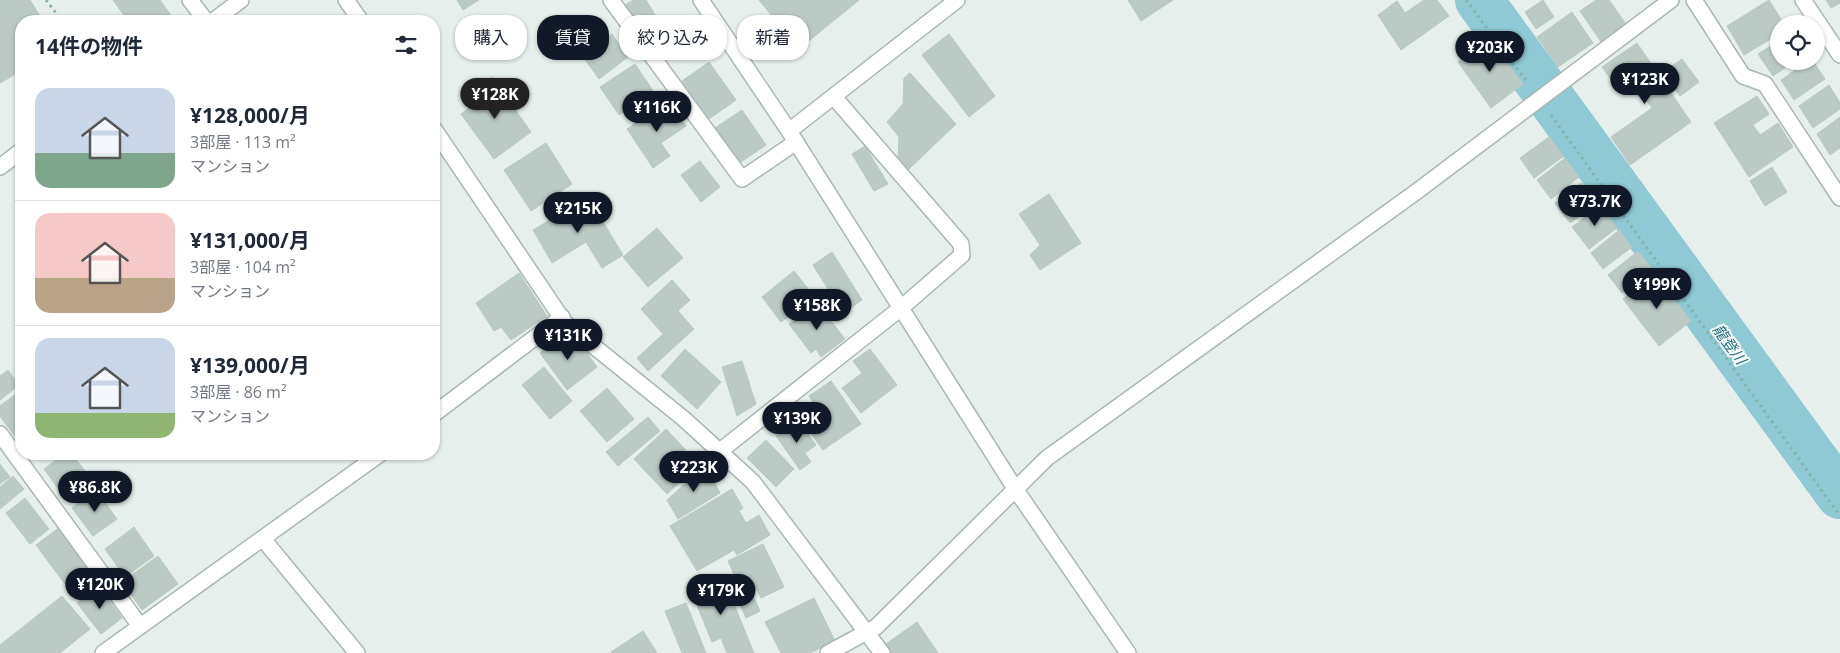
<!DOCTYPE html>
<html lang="ja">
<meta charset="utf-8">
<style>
:root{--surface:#fff;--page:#f2f2f3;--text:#1f2937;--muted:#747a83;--line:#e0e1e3;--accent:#111827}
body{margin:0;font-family:"Open Sans","Noto Sans JP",sans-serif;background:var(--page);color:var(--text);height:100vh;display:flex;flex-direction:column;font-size:19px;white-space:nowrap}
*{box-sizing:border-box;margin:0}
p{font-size:16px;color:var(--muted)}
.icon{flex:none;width:28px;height:28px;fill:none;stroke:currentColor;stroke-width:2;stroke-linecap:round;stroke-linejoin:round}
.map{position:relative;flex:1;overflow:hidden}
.drawer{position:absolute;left:15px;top:15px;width:425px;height:445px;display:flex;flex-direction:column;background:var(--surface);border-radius:20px;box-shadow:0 1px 4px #0004}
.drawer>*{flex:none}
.hud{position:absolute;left:455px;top:15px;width:475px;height:45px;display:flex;gap:10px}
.fabs{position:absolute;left:1770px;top:15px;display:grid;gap:10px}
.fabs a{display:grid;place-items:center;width:55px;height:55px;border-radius:50%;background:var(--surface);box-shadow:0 1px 4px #0004;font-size:25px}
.price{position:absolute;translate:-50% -42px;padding:0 11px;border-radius:18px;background:var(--accent);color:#fff;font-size:16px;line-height:32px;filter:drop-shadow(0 1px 2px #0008)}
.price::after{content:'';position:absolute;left:50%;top:30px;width:15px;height:11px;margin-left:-8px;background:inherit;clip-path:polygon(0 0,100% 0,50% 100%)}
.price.active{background:#222;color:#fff}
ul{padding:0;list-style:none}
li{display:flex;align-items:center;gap:15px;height:125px;padding:0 20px}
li+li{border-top:1px solid var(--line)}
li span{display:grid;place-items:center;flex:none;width:140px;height:100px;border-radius:15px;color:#555}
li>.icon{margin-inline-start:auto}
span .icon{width:60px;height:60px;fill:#fffc;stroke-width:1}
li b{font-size:21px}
h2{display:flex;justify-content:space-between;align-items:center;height:60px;padding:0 20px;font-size:21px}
.tag{padding:0 18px;border-radius:20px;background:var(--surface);box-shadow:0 1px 4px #0004;font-size:18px;line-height:45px}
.tag.active{background:var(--accent);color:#fff}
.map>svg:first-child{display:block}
</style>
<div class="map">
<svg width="1840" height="653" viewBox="0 0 1840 653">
<rect width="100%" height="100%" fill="#e6efeb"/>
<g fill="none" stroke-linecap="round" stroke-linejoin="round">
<path stroke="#8ec9d4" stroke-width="48" d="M1479,0L1840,495"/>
</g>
<path fill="#bbcac4" stroke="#b8c9c2" d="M0,0H30L43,21H21V71L0,83Z
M113,0H160L175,21H128Z
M457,0H479L463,10Z
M634,0H646L660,23L643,33L626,4Z
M759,0H859L799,49Z
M1128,0H1173L1141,21Z
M1424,0H1437L1449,16L1401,50L1378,15L1397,1L1405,13Z
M1543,0L1554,17L1536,29L1525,12Z
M1596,0H1609L1626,24L1601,42L1580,11Z
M1769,0L1784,24H1779V34L1744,55L1727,26Z
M1826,0H1840V3L1831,8Z
M1572,12L1593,43L1558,67L1537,37Z
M612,34L628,57L599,79L583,57Z
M949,34L995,96L969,117L922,55Z
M1489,39L1523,84L1491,108L1458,62Z
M1779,41V61H1795L1773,76L1758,54Z
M1637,43L1691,122L1630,165L1611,137L1652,108L1632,79L1618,89L1602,67Z
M1682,59L1699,82L1680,96L1663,72Z
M1808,61H1813L1825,79L1794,100L1781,80Z
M709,62L736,100L709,119L682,81Z
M635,64L654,92L619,115L600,87Z
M910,73L956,124L908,170L898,162L899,137L887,122L903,104L904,78Z
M492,77L531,132L494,159L461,114L482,99L475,89Z
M1829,85L1840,103V109L1813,128L1799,106Z
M1757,96L1769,114L1753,125L1760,135L1778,123L1793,147L1749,177L1714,123Z
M669,101L686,126L661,143L670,156L653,168L627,129Z
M742,110L766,145L738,164L715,128Z
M1840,117V148L1830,155L1817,134Z
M1549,137L1564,156L1534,178L1520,158Z
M546,143L572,184L531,211L504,170Z
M865,146L888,184L874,191L852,154Z
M1565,158L1579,177L1551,199L1537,180Z
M700,161L720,187L701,202L681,175Z
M1772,167L1787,192L1765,206L1750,181Z
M1581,183L1597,203L1570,223L1555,203Z
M1049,194L1081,243L1040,270L1030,255L1040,245L1019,214Z
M588,197L623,255L602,268L586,242L552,263L533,230Z
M1601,206L1617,228L1589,249L1572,227Z
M657,228L683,258L648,287L623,257Z
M1619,230L1632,247L1603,269L1591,253Z
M1638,251L1652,269L1622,293L1608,275Z
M832,252L862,300L843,313L813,265Z
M794,271L809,290L796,300L801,307L781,322L762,297Z
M519,273L547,316L511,340L501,327L494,331L476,303Z
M1655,274L1691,321L1659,346L1623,299Z
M672,280L690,300L678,311L694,329L648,371L637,358L663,334L641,309Z
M817,303L845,339L821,357L816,349L811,353L789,324Z
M566,333L580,352L584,349L597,367L567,390L540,353Z
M685,349L721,382L697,409L661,376Z
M870,349L897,385L861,413L842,388L862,373L853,361Z
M742,361L756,404L737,416L722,367Z
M544,367L572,401L550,419L522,385Z
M8,370L19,385L0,400V376Z
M831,381L861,424L823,450L802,421L818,410L809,396Z
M607,388L634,419L607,442L580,411Z
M21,390V445L0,416V406Z
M648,417L660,431L618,466L606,452Z
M798,420L816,445L805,453L811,462L800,470L776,436Z
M666,429L699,464L667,494L634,459Z
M766,440L794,469L776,487L747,458Z
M64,454H72L91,479L65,498L44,469Z
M0,464L10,477L0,484Z
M706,465L720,493L678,519L667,500Z
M13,476L24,489L0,509V487Z
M732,489L743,508L739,511L746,523L759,515L770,535L737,555L734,550L697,571L670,526Z
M96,490L117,519L93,536L72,508Z
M25,498L49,529L30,544L6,513Z
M60,527L89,566L65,584L36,545Z
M134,527L154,556L125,577L105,549Z
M763,544L784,587L761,598L751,577L738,583L728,561Z
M158,556L178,584L142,610L122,582Z
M722,575L754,653H727L721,638L712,642L690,588Z
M99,587L122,618L101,634L77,603Z
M62,596L90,629L60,653H0V645Z
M754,598L760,611L746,618L740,604Z
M814,598L835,641L810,653H781L765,622Z
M686,603L706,653H682L665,611Z
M917,622L938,653H892L886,644Z
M643,631L657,653H612L611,652Z"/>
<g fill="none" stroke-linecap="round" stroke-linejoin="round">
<g stroke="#a8b8b2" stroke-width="18">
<path id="minor" d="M190,0L206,21
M346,0L361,21
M611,0L742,179L796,142
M1694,0L1743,76L1765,84L1840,198
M1803,0L1840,55
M213,21L241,0
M434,129L565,323L684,419L753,482L882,653
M789,131L957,0
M0,167L21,151
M434,414L562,317
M0,434L140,626
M720,451L901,308L962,255L961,244L834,97
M263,539L357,653
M103,653L380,454
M828,653L876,627L1047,458L1416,192L1671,0"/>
</g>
<g stroke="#a8b8b2" stroke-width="18">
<path id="tertiary" d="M701,0L789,131L1016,490L1128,653"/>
</g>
<path stroke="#86b3a5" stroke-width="3" stroke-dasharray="2.5 4" stroke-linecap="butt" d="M46,0L62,21
M1466,0L1527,82
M1551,115L1840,516"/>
<use href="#minor" stroke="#fff" stroke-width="15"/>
<use href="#tertiary" stroke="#fff" stroke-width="15"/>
</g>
<g text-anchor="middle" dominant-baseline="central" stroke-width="4" stroke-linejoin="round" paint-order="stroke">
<g font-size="15" font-style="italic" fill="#1c6f80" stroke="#f7fbf9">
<text transform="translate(1730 344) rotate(54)">龍登川</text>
</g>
</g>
</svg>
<div class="fabs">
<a><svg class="icon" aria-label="locate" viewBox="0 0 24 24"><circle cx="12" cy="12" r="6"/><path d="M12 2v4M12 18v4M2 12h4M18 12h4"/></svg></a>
</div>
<b class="price" style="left:1490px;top:73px">¥203K</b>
<b class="price" style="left:1645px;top:105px">¥123K</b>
<b class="price active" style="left:495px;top:120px">¥128K</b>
<b class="price" style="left:657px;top:133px">¥116K</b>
<b class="price" style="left:1595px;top:227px">¥73.7K</b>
<b class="price" style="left:578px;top:234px">¥215K</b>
<b class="price" style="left:1657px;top:310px">¥199K</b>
<b class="price" style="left:817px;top:331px">¥158K</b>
<b class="price" style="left:568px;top:361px">¥131K</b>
<b class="price" style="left:797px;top:444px">¥139K</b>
<b class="price" style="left:694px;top:493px">¥223K</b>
<b class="price" style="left:95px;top:513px">¥86.8K</b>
<b class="price" style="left:100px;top:610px">¥120K</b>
<b class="price" style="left:721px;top:616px">¥179K</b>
<div class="hud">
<a class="tag">購入</a>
<a class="tag active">賃貸</a>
<a class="tag">絞り込み</a>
<a class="tag">新着</a>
</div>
<section class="drawer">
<h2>14件の物件<svg class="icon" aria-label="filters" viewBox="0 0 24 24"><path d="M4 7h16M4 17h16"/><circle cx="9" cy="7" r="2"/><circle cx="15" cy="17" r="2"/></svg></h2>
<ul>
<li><span style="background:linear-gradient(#c9d6e8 65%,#7fa58c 0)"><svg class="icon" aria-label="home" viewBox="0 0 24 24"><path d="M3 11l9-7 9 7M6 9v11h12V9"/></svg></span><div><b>¥128,000/月</b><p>3部屋 · 113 m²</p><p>マンション</p></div></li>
<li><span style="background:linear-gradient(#f6c9c9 65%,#b9a48a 0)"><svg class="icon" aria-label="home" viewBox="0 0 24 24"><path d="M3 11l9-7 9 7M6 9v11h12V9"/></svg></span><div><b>¥131,000/月</b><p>3部屋 · 104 m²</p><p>マンション</p></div></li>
<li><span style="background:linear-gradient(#c9d6e8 75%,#8fb573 0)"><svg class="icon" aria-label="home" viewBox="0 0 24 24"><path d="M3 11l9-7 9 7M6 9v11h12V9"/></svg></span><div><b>¥139,000/月</b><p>3部屋 · 86 m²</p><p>マンション</p></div></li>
</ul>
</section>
</div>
